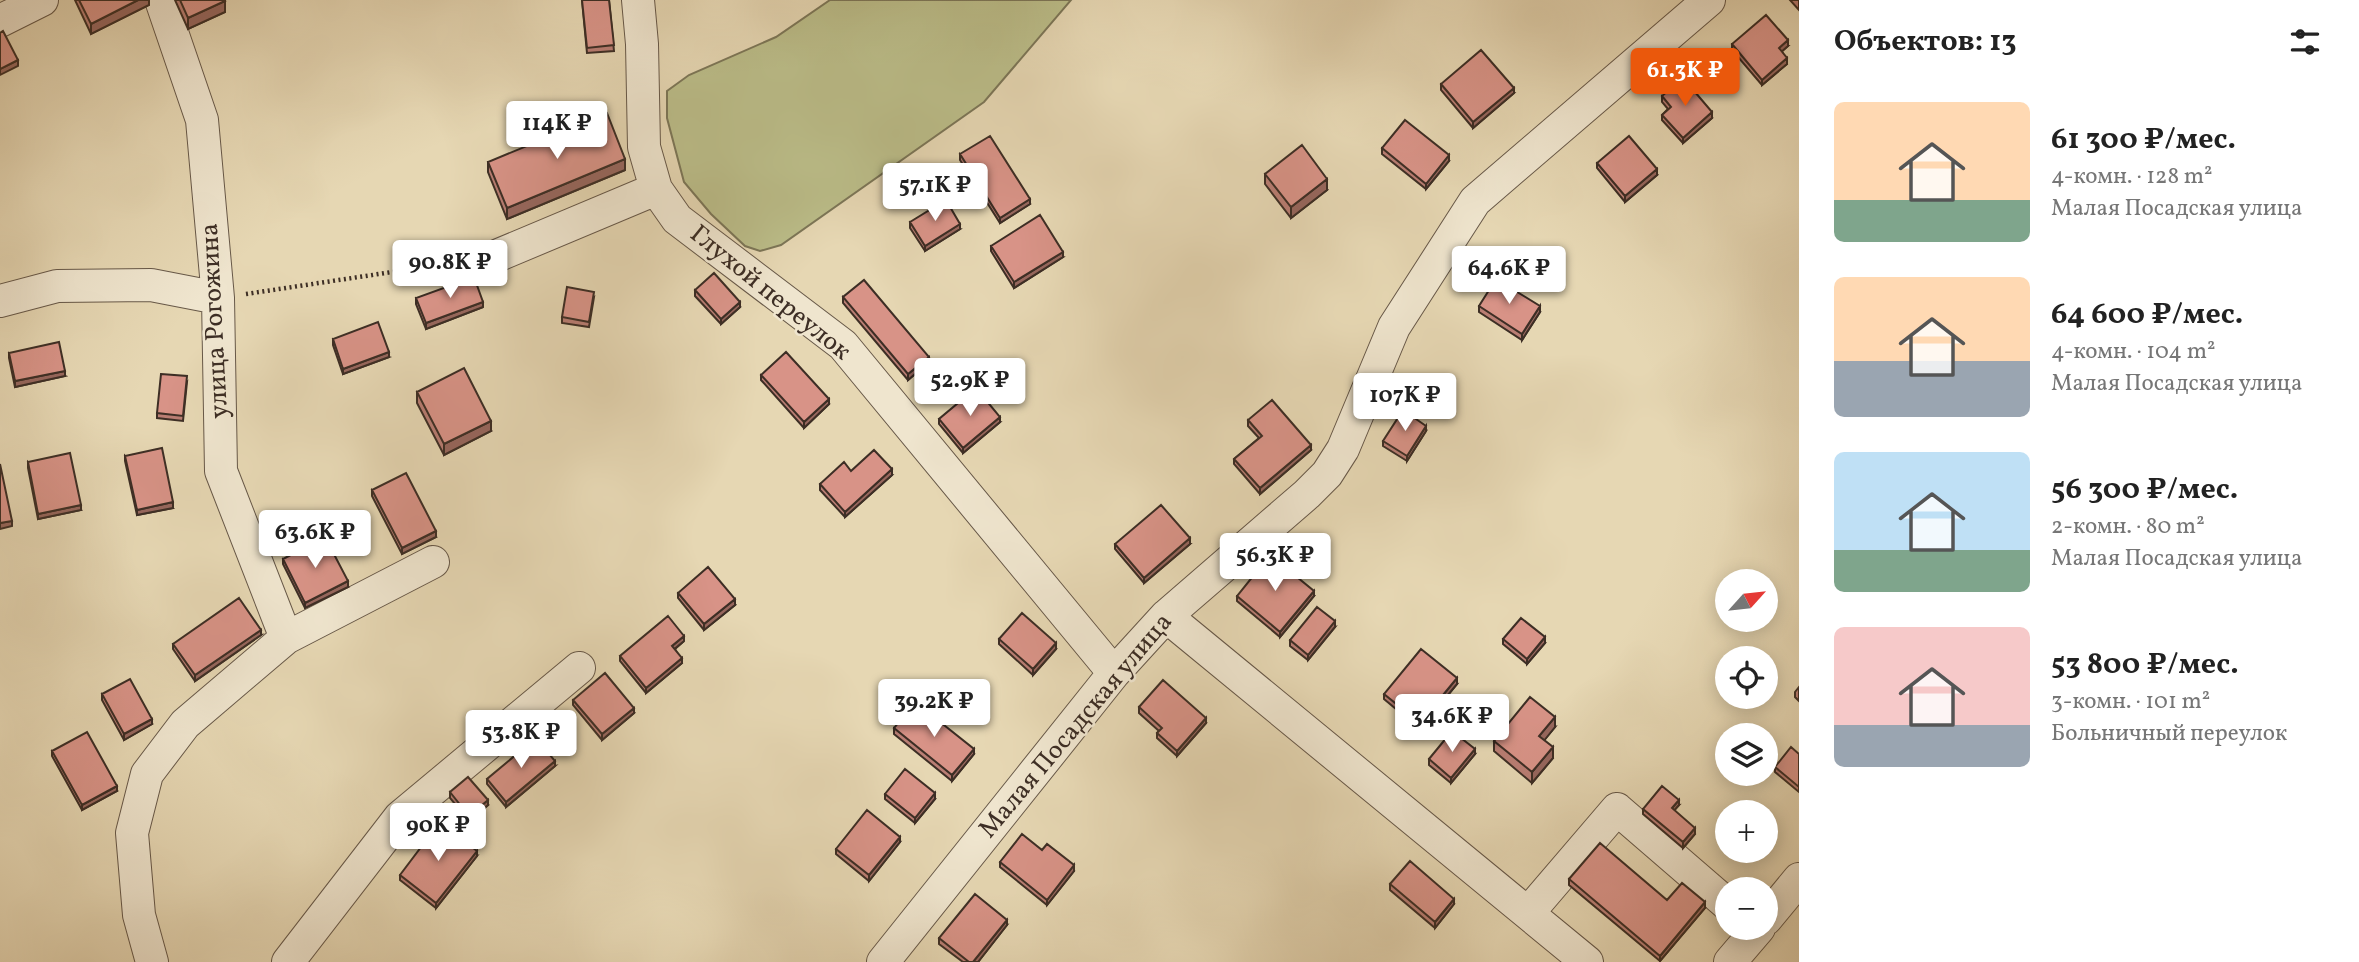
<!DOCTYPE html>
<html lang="ru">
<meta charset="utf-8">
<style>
:root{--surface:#fff;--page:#f6f6f6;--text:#222;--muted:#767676;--accent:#ea580c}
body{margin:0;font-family:Vollkorn,serif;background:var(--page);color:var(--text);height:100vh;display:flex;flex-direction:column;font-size:26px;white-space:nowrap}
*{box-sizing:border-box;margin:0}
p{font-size:23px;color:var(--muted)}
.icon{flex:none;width:38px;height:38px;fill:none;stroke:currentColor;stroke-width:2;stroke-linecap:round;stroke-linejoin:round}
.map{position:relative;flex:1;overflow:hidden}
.details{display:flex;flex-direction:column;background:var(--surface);width:560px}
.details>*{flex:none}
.needle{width:46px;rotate:63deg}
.controls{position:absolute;left:1715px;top:569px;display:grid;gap:14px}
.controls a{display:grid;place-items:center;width:63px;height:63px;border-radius:50%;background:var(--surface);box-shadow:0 4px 18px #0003;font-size:35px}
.price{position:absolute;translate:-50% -60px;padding:0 16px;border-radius:7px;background:#fff;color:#222;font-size:23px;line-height:46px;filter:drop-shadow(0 2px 4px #0008)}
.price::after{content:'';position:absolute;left:50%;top:42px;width:21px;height:16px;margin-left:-10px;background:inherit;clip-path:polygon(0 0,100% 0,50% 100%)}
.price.on{background:var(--accent);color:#fff}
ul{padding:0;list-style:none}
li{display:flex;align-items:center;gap:21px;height:175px;padding:0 35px}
li span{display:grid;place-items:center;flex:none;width:196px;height:140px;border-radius:10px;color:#555}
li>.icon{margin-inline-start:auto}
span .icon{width:84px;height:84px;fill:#fffc;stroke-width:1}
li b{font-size:30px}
h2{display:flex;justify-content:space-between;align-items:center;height:84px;padding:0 35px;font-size:30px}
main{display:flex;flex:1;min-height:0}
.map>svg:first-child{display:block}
</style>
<main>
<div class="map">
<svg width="1799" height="962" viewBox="0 0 1799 962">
<rect width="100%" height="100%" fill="#e6d7b3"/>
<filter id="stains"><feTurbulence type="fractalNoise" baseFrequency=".00286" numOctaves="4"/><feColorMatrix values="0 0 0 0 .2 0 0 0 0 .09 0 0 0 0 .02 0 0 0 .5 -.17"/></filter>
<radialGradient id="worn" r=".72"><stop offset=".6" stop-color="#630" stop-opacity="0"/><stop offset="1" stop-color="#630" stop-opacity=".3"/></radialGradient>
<path fill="#bbbd89" stroke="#7c7657" stroke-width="2" d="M830,0H1071L984,102L781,245L760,251L745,246L711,214L684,182L667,118V91L689,75L776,37Z"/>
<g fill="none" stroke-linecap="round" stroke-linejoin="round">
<g stroke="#675848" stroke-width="34">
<path id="minor" d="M638,0L642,44L644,147L656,189L677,219L843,345L1114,673
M0,21L42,0
M494,257L656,189
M0,301L57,286L151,285L218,298
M1166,616L1587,962
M286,638L433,562
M1528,913L1617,809L1727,904
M1766,919L1799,879
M152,962L139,915L132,833L147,774L185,724L286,638L221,471L218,298L202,120L161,0
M288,962L400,817L579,668
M883,962L1114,673L1166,616L1307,494L1327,474L1343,449L1394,327L1475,201L1709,0
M1730,962L1759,928"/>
</g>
<path stroke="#3d2e25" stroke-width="4.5" stroke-dasharray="2 3.5" stroke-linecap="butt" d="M246,294L465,261"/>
<use href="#minor" stroke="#efe5ce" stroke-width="32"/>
</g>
<path fill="#ba7e74" stroke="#3d2e25" stroke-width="2" d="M75,0H149V5L91,34Z
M175,0H224L225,12L188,29Z
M582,0H609L614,51L587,53Z
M1790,0H1799V10Z
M1732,44L1788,46L1782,51L1787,64L1762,85L1732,50Z
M1441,84L1514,93L1473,128L1441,90Z
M1662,96L1712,118L1683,143L1662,120V115L1668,109L1662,102Z
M1382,148L1449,161L1426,189L1382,154Z
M960,154L1030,204L1000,223L960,160Z
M488,162L625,170L507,219L488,172Z
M1597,163L1657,175L1625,202L1597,168Z
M1265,174L1327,190L1291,218L1265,184Z
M910,222L960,229L925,251L910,228Z
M991,246L1063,257L1014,288L991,251Z
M695,290L740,307L721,324L695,296Z
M594,297L589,327L562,323V317Z
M843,297L929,362L908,380L843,303Z
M416,298L483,307L426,329L416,304Z
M1479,306L1540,312L1522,340L1479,312Z
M333,339L389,357L343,374L333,345Z
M9,353L65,376L15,387L9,358Z
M761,375L829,404L804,428L761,380Z
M187,382L183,421L157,418V413Z
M417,392L491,431L444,455L417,403Z
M939,419L1000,422L963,453L939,424Z
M1248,420L1311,450L1260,494L1234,464V459L1259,438L1248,426Z
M1426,431L1407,461L1383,446V441Z
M125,456L173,508L137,515L125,461Z
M28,462L81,510L38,519L28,468Z
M851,471L892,475L845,517L820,490V484Z
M372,490L436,537L402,554L372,496Z
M1115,544H1190L1144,583L1115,549Z
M283,559L348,587L305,608L283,564Z
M678,593L735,605L704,630L678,598Z
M1237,596H1314L1280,637L1237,601Z
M1335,627L1308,660L1290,646V640Z
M261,635L195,681L173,649V644Z
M999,639L1056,649L1033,675L999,644Z
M1503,639L1545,643L1527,664L1503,644Z
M684,641L675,649L682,663L646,693L620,661V656Z
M1457,684L1420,729L1384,699V694Z
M1799,687V701L1795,697V692Z
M102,694L152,724L124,740L102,700Z
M573,700L634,713L602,740L573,705Z
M1139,707L1206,723L1177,756L1157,738V733L1159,731L1139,713Z
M1555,727L1544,740L1553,758L1532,783L1494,751V741Z
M894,728L974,754L952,781L894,734Z
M52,751L117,791L82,810L52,756Z
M1475,754L1451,783L1429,765V759Z
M1799,754V792L1775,772V767Z
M555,766L506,807L487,784V779Z
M450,792L488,805L469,821L450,798Z
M885,794L935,799L915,823L885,799Z
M1679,805L1674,810L1695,834L1683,848L1643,814V809Z
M900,842L869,881L836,854V849Z
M1042,850L1074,871L1047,905L1000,867V862Z
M477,856L436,908L400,880V875Z
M1569,879L1667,900L1705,908L1660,961L1569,885Z
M1390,884L1454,904L1435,928L1390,890Z
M1007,925L978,962H963L939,944V938Z"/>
<path fill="#97675e" stroke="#3d2e25" stroke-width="2" d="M138,0H149V5L91,34V24Z
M225,1V12L188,29V18Z
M1788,40V46L1779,54V48Z
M1787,58V64L1762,85V80Z
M18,60V66L0,75V69Z
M1514,88V93L1473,128V122Z
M1712,112V118L1683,143V138Z
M1449,155V161L1426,189V184Z
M625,159V170L507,219V208Z
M1657,169V175L1625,202V196Z
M1327,179V190L1291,218V207Z
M1030,199V204L1000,223V218Z
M960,224V229L925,251V246Z
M1063,252V257L1014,288V282Z
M483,302V307L426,329V323Z
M740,302V307L721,324V319Z
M1540,306V312L1522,340V334Z
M389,352V357L343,374V369Z
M929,357V362L908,380V374Z
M65,371V376L15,387V381Z
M829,399V404L804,428V422Z
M1000,417V422L963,453V448Z
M491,421V431L444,455V444Z
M1426,426V431L1407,461V456Z
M1311,445V450L1260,494V488Z
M892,469V475L845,517V512Z
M173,502V508L137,515V510Z
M81,505V510L38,519V514Z
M12,521V526L0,529V523Z
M436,531V537L402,554V548Z
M1190,538V544L1144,583V578Z
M348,581V587L305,608V603Z
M1314,591V596L1280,637V632Z
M735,599V605L704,630V624Z
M1335,621V627L1308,660V655Z
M261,630V635L195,681V675Z
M684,636V641L672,651V646Z
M1545,637V643L1527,664V659Z
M1056,643V649L1033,675V669Z
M682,658V663L646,693V688Z
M1457,678V684L1420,729V723Z
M634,708V713L602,740V734Z
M1555,717V727L1539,747V736Z
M1206,718V723L1177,756V751Z
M152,719V724L124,740V734Z
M1553,747V758L1532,783V772Z
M974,749V754L952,781V775Z
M1475,749V754L1451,783V778Z
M555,761V766L506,807V802Z
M117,786V791L82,810V805Z
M935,793V799L915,823V818Z
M488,800V805L469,821V816Z
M1679,800V805L1672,813V808Z
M1695,828V834L1683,848V842Z
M900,837V842L869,881V875Z
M477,851V856L436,908V903Z
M1074,865V871L1047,905V900Z
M1454,899V904L1435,928V922Z
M1705,902V908L1660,961V956Z
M1007,920V925L978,962H973Z"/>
<path fill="#d89387" stroke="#3d2e25" stroke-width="2" d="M79,0H138L91,24Z
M180,0H224L225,1L188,18Z
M582,0H609L614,45L587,48Z
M1766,15L1788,40L1779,48L1787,58L1762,80L1732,44Z
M3,31L18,60L0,69V33Z
M1481,50L1514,88L1473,122L1441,84Z
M1683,78L1712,112L1683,138L1662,115L1671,107L1662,96Z
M607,113L625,159L507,208L488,162Z
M1405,120L1449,155L1426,184L1382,148Z
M990,136L1030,199L1000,218L960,154Z
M1629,136L1657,169L1625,196L1597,163Z
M1302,145L1327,179L1291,207L1265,174Z
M946,200L960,224L925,246L910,222Z
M1040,215L1063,252L1014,282L991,246Z
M714,273L740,302L721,319L695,290Z
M474,277L483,302L426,323L416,298Z
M1496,279L1540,306L1522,334L1479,306Z
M864,280L929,357L908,374L843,297Z
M567,287L594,292L589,322L562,317Z
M378,322L389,352L343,369L333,339Z
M59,342L65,371L15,381L9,353Z
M786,352L829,399L804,422L761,375Z
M464,368L491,421L444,444L417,392Z
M161,374L187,376L183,416L157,413Z
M976,388L1000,417L963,448L939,419Z
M1272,400L1311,445L1260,488L1234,459L1262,436L1248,420Z
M1403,410L1426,426L1407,456L1383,441Z
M162,448L173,502L137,510L125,456Z
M874,450L892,469L845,512L820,484L844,462L851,471Z
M70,453L81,505L38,514L28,462Z
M0,464L12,521L0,523Z
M406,473L436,531L402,548L372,490Z
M1161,505L1190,538L1144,578L1115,544Z
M325,537L348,581L305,603L283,559Z
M1270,555L1314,591L1280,632L1237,596Z
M708,567L735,599L704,624L678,593Z
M239,598L261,630L195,675L173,644Z
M1317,607L1335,621L1308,655L1290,640Z
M1022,613L1056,643L1033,669L999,639Z
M668,616L684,636L672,646L682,658L646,688L620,656Z
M1521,618L1545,637L1527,659L1503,639Z
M1421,649L1457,678L1420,723L1384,694Z
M605,673L634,708L602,734L573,700Z
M130,679L152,719L124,734L102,694Z
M1163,680L1206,718L1177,751L1157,733L1162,728L1139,707Z
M1530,697L1555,717L1539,736L1553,747L1532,772L1494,741Z
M915,702L974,749L952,775L894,728Z
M1452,731L1475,749L1451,778L1429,759Z
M87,732L117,786L82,805L52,751Z
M536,738L555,761L506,802L487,779Z
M1791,747L1799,754V787L1775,767Z
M905,769L935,793L915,818L885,794Z
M468,777L488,800L469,816L450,792Z
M1662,786L1679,800L1672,808L1695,828L1683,842L1643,809Z
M867,810L900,837L869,875L836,849Z
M440,822L477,851L436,903L400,875Z
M1022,834L1042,850L1047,844L1074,865L1047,900L1000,862Z
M1600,843L1667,900L1682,883L1705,902L1660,956L1569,879Z
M1410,861L1454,899L1435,922L1390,884Z
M975,894L1007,920L973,962H969L939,938Z"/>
<g text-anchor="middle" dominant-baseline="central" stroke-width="5" stroke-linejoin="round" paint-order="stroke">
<g font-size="26" fill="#3d2e25" stroke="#efe5ce">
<text transform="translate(770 293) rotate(39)">Глухой переулок</text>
<text transform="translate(215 321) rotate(-93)">улица Рогожина</text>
<text transform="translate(1076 726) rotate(-50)">Малая Посадская улица</text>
</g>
</g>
<rect width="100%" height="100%" filter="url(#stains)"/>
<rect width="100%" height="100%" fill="url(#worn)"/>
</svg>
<div class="controls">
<a><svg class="needle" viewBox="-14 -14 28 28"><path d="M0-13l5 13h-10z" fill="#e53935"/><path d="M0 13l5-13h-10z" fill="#767676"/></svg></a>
<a><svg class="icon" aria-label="locate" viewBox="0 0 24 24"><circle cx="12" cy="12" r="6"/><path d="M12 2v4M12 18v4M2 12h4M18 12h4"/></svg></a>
<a><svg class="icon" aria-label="layers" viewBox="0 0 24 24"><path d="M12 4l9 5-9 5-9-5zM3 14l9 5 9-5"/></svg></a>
<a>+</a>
<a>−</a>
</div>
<b class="price on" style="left:1685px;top:108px">61.3K ₽</b>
<b class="price" style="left:557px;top:161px">114K ₽</b>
<b class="price" style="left:935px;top:223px">57.1K ₽</b>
<b class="price" style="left:450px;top:300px">90.8K ₽</b>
<b class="price" style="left:1509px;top:306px">64.6K ₽</b>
<b class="price" style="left:970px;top:418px">52.9K ₽</b>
<b class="price" style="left:1405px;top:433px">107K ₽</b>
<b class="price" style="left:315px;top:570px">63.6K ₽</b>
<b class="price" style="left:1275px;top:593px">56.3K ₽</b>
<b class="price" style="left:934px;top:739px">39.2K ₽</b>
<b class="price" style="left:1452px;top:754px">34.6K ₽</b>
<b class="price" style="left:521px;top:770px">53.8K ₽</b>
<b class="price" style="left:438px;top:863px">90K ₽</b>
</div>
<section class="details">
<h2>Объектов: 13<svg class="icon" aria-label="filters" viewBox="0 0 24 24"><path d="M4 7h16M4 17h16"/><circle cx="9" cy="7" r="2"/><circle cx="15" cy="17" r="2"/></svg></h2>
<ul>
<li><span style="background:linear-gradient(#ffd9b3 70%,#7fa58c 0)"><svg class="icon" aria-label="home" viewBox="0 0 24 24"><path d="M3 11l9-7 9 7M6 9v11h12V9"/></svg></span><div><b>61 300 ₽/мес.</b><p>4-комн. · 128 m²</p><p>Малая Посадская улица</p></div></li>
<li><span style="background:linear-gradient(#ffd9b3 60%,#9aa5b1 0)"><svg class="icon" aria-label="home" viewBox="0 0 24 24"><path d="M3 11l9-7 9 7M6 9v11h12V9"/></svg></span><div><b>64 600 ₽/мес.</b><p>4-комн. · 104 m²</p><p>Малая Посадская улица</p></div></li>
<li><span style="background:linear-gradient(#bfe0f5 70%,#7fa58c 0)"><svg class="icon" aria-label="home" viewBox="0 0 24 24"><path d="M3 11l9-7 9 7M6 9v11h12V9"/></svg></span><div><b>56 300 ₽/мес.</b><p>2-комн. · 80 m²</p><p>Малая Посадская улица</p></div></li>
<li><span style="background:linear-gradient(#f6c9c9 70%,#9aa5b1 0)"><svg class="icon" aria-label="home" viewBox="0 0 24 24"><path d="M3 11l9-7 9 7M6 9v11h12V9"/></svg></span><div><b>53 800 ₽/мес.</b><p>3-комн. · 101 m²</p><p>Больничный переулок</p></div></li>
</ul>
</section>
</main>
